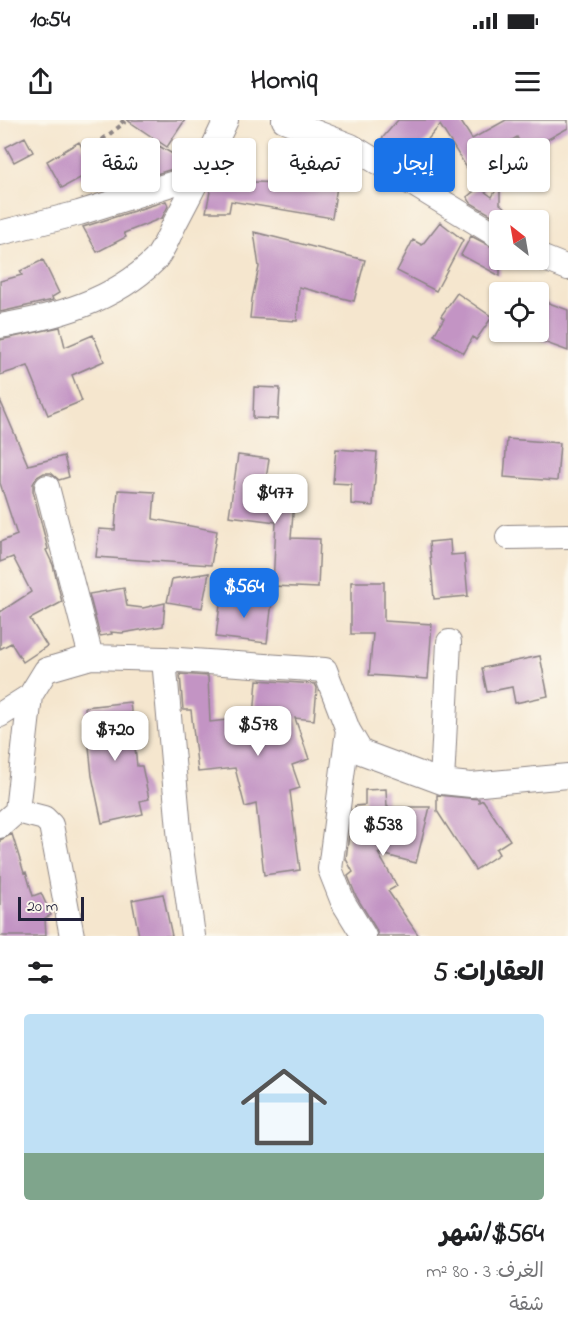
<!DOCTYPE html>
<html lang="ar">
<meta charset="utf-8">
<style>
:root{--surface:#fff;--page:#f2f2f2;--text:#202124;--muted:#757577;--line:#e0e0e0;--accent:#1a73e8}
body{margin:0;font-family:"Indie Flower","Playpen Sans Arabic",sans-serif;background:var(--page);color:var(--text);direction:rtl;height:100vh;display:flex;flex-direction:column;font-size:22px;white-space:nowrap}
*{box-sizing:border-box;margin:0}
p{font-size:20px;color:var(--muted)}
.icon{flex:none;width:33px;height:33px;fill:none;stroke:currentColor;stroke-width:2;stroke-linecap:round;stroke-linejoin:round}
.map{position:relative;height:816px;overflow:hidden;direction:ltr}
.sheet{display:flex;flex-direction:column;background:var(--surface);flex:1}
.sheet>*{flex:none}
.guide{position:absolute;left:18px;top:18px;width:532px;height:54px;direction:rtl;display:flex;gap:12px}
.needle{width:39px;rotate:329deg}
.controls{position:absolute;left:489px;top:90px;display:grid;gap:12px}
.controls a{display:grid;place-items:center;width:60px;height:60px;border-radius:6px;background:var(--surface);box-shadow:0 2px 4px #0004;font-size:30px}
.scale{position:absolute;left:18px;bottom:15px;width:66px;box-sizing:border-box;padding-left:6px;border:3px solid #22223b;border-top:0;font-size:16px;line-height:21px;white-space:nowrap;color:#22223b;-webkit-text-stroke:4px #fbf7ec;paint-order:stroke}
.price{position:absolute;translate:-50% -51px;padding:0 14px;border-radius:12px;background:#fff;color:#222;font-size:20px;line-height:39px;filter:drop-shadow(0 2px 3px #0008)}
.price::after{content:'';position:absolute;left:50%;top:36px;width:18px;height:14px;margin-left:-9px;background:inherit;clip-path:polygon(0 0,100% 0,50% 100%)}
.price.selected{background:var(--accent);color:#fff}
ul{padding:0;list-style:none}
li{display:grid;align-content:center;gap:12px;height:318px;padding:0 24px}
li+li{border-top:2px solid var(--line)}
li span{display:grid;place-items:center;height:186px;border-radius:6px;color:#555}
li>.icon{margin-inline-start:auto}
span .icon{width:108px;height:108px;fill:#fffc;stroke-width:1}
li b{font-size:26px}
h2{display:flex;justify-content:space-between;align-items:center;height:72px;padding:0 24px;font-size:26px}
.chip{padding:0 21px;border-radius:6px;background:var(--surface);box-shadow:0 2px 4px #0004;font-size:21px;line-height:54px}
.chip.selected{background:var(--accent);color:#fff}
.status{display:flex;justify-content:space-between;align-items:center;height:42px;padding:0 30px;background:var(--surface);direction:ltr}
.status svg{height:16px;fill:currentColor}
header{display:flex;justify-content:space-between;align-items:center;height:78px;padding:0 24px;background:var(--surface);font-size:27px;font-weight:700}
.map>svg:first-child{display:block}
</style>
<div class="status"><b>10:54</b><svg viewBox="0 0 49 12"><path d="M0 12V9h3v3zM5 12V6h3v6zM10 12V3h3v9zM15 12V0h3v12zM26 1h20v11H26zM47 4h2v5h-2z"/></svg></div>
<header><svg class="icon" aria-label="menu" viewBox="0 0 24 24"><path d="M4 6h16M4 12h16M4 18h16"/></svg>Homiq<svg class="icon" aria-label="share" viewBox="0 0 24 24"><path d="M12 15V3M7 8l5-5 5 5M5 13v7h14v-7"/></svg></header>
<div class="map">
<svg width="568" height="816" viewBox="0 0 568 816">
<rect width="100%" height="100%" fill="#fbf7ec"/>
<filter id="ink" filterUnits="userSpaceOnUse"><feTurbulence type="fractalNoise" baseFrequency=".0167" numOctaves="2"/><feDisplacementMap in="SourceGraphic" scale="12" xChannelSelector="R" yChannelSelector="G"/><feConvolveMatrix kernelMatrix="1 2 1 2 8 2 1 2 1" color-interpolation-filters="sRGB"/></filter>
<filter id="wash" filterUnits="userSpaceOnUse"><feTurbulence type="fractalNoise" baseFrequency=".008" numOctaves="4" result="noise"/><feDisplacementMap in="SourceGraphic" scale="24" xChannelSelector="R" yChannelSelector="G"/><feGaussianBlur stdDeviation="1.35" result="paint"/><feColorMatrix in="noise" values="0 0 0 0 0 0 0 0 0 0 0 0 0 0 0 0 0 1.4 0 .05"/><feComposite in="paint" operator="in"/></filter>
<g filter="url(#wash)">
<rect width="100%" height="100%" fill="#f5e6ce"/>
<g id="blocks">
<path fill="#c394c4" d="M127,0H185L167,27Z
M398,0H460L472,19L506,0H568V8L525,32L517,17L485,36L502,58L484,71L492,77L500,63V84L520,100H500L471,83L467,77L479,67L440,5L407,44L378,23Z
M25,17L33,32L14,42L6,27Z
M284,19H294L308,24L307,55L338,60L332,98L231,81L229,92H206L212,61L225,64V61L283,63Z
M79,22L95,50L62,68L47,41Z
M159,26L183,40L179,47L140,59Z
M115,36L131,62L113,67L101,45Z
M166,81L168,86L162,98L124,113L126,117L97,132L83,107Z
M440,102L463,120L436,171L397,151L413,120L422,125Z
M254,112L365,140L354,181L299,167L297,201L250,198L252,179L259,147Z
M471,116L500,131V156L461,135Z
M43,140L59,173L52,177L53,180L0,192V161L22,155L20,151Z
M457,173L492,197L476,220L473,217L464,233L434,215L444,198L441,196Z
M538,179L568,190V231L538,220Z
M60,207L65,227L93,215L104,241L72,255L82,281L48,295L28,246L0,255V220Z
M254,267L280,268L278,299L253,298Z
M0,280L28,345L64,336L69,357L59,360L51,353H44L37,357L33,364V371L48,429L46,430L53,445L62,482L30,499L47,526L23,542L11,523L0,529V492L31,472L13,437L0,442V422L17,415L0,363Z
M507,319L560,323L557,361L504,357Z
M336,329L377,332L373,386L351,384V364L333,363Z
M238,335L269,339L263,380L294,382L291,418L320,419L318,468L273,466L276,402L229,396Z
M118,370L155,372L153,399L217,411L211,445L96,437L99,409L115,410Z
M450,420L451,435L464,434L468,476L434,479L429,422Z
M209,453L202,488L167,482L172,459Z
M351,462H384V501L432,504L428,559L369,555L373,514H351Z
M124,468L127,486L143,488L165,483L163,506L122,513L111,512L112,514L100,516L89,474Z
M221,476L272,482L267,523L216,517Z
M540,536L548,576L515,583L512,567L487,572L482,548Z
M180,554L208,556L210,602L254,597L257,560L315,564L317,568L314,600L295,598L309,639L292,645L300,668L290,671L300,750L264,755L256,684L245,687L235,648L198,652L191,590H183Z
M130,582L137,646H142L149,679L140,681L143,694L102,703L92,656L85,587Z
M386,669L387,687H430L416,743L378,733L397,766L388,771L419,816H378L376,809L356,776L348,756L353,752L346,739L352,690H355V686L365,685V670Z
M437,675L479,679V682L483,680L510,720L496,729L499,734L475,750L437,691Z
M12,714L24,753L26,752L33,776L41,773L51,795L45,798L46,816H0V720Z
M163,774L172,816H139L132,780Z"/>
</g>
</g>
<g filter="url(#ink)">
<use href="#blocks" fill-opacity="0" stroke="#8c8484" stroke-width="1.5"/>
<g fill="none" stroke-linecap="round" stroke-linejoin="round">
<g stroke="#8c8484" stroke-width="26">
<path id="street" d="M284,0L351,26L500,117
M0,113L79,93L200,55
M538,136L568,148
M0,206C55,197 114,181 155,140C163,131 169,115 175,103C193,69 210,35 226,0
M47,367L91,537
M508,417L568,416
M164,539L180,721L193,816
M0,595L30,576
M348,610L330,749L343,782L364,816
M442,662L449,522
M17,691L44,698L51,705L72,816
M0,706L17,691L30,576L46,550L91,537L164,539L325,550L348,610L361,632L442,662L471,665L568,656"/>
</g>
<path stroke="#8c8484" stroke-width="4" stroke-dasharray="4.5 4.5" stroke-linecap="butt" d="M121,0L124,3L103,19L131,54"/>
<use href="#street" stroke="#fff" stroke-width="24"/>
</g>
</g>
</svg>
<div class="controls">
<a><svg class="needle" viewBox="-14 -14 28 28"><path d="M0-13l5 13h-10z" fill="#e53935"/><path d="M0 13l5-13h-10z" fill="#757577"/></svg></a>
<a><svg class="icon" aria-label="locate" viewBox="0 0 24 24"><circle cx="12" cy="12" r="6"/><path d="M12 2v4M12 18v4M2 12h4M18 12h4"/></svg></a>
</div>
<div class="scale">20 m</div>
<b class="price" style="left:275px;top:405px">$477</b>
<b class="price selected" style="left:244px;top:499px">$564</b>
<b class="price" style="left:258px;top:637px">$578</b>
<b class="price" style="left:115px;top:642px">$720</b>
<b class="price" style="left:383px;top:737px">$538</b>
<div class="guide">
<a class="chip">شراء</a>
<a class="chip selected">إيجار</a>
<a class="chip">تصفية</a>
<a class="chip">جديد</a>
<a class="chip">شقة</a>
</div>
</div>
<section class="sheet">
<h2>العقارات: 5<svg class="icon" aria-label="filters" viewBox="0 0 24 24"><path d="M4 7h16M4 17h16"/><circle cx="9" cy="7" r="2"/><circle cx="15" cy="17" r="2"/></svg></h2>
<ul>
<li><span style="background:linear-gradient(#bfe0f5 75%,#7fa58c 0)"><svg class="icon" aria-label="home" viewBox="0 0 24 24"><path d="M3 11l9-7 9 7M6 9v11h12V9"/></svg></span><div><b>$564/شهر</b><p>الغرف: 3 · 80 m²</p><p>شقة</p></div></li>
</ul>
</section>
